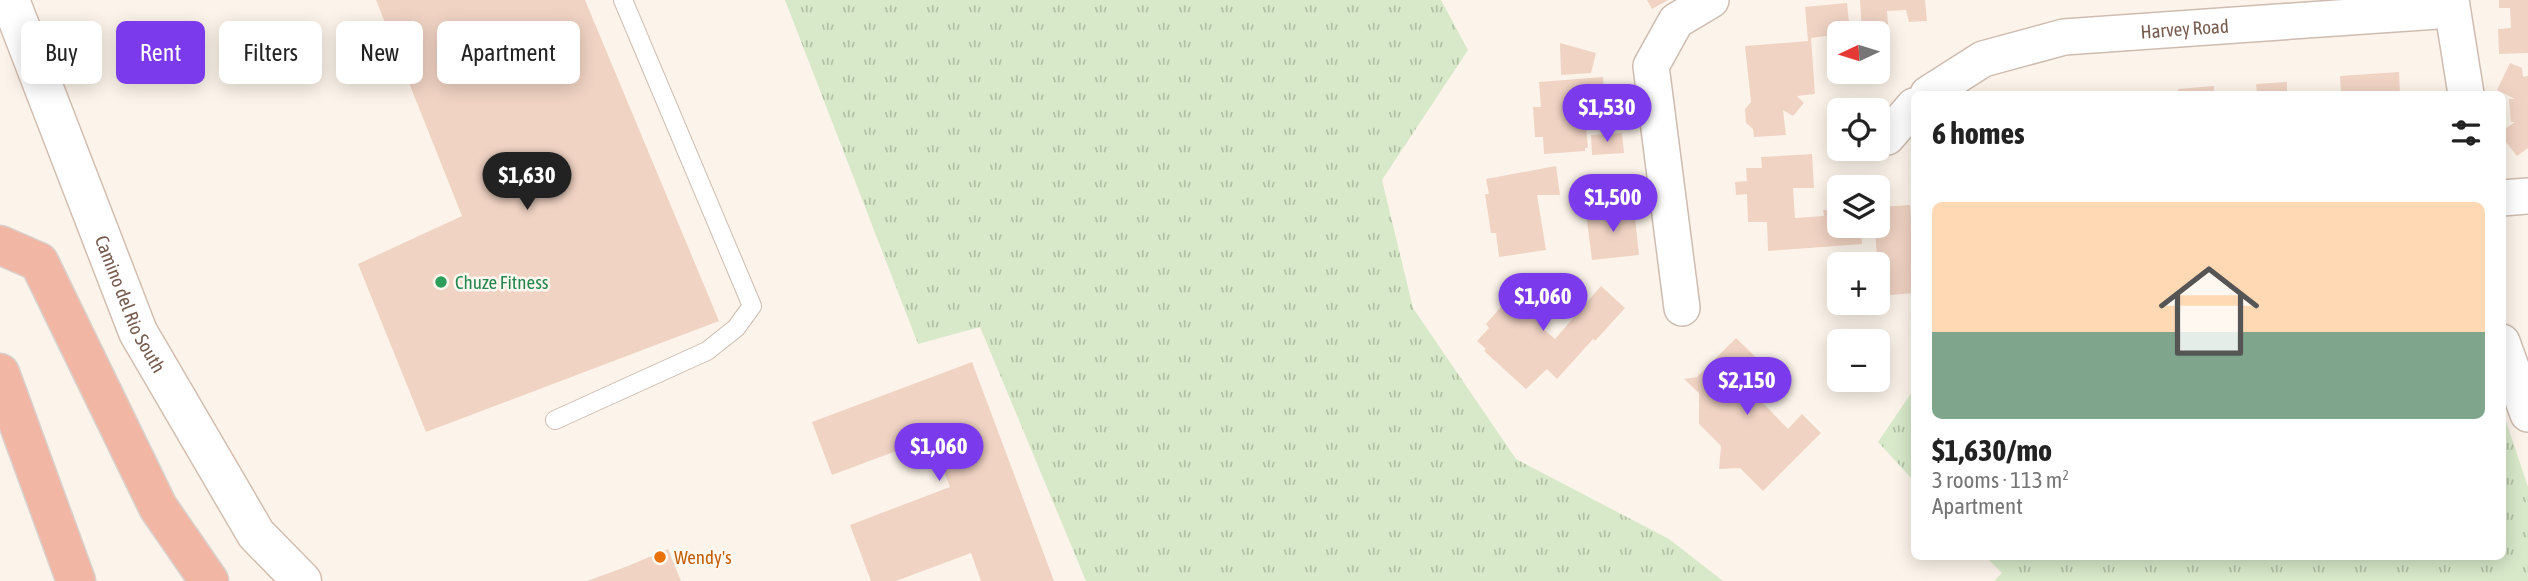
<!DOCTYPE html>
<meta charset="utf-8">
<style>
:root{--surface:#fff;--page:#f2f2f2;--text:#222;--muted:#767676;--line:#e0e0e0;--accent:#7c3aed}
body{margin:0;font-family:"Asap Condensed",sans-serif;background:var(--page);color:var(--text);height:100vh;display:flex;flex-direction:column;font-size:26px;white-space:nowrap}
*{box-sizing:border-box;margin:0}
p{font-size:23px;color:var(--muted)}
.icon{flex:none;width:38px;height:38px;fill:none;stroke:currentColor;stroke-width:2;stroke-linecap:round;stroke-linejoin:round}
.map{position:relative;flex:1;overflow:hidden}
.panel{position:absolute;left:1911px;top:91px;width:595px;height:469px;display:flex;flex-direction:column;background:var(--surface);border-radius:10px;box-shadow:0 4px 18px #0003}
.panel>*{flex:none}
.guide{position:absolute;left:21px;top:21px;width:665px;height:63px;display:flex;gap:14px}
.needle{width:46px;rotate:266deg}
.fabs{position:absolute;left:1827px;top:21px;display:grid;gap:14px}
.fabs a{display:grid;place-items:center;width:63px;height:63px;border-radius:10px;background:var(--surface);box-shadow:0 4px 18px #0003;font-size:35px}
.price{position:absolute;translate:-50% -60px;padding:0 16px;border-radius:24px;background:var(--accent);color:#fff;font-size:23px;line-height:46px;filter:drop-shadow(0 2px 4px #0008)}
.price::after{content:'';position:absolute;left:50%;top:42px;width:21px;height:16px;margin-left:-10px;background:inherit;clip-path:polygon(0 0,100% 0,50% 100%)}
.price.selected{background:#222;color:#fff}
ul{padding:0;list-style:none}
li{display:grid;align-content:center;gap:14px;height:371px;padding:0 21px}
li+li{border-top:2px solid var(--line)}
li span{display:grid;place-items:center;height:217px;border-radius:10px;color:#555}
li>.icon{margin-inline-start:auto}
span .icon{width:126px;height:126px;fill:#fffc;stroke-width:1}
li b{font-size:30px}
h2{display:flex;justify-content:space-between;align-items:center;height:84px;padding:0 21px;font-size:30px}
.chip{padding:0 24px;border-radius:10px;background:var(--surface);box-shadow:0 4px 18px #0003;font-size:24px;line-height:63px}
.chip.selected{background:var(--accent);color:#fff}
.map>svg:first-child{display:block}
</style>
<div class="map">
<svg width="2528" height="581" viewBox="0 0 2528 581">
<defs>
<pattern id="grass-tufts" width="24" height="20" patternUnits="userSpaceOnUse" patternTransform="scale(1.75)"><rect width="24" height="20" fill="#d7e9c9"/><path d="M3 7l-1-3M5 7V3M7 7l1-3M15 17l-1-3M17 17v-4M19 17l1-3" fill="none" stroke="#b3c0a5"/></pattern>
</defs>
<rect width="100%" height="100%" fill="#fcf4ea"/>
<path fill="url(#grass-tufts)" d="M785,0H1441L1468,50L1382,180L1413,308L1516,459L1669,539L1723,581H1086L980,327L918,344Z
M1914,389V481L1878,442Z
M2503,412L2528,487V581H1994L2002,573L1986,557L2502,556Z"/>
<path fill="#f0d3c3" d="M376,0H585L719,321L426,432L358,264L462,216Z
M1647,0H1668L1652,9Z
M1860,0H1925L1927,21L1909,22L1906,10L1887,11L1889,37L1878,38V33H1862Z
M2499,0H2528V53L2499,54L2498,29L2511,28L2510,8H2499Z
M1847,3L1850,33L1811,38L1815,94L1797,96L1804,103L1793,116L1783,110L1786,135L1754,137L1753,129L1746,123L1745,109L1751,102L1745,46L1808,41L1805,7Z
M1560,43L1596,53L1591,73L1561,75Z
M2510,63L2522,68L2523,77L2528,76V148L2517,156L2502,137V131L2515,122H2511L2509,99H2515L2497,90Z
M2399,72L2400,94H2341L2340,76Z
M1603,77L1605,104L1584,105L1588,148H1585V151L1544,154L1543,137H1535L1533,107H1541L1539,82Z
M2287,82V94H2257L2256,84Z
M2214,86V94H2179L2178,89Z
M1622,133L1624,153L1592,155L1591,135Z
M1812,154L1814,188H1793L1795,218L1824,216L1823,210H1839V226H1861L1862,244L1768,251L1767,222H1748L1747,194L1736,195L1735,182L1747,181L1746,168H1762L1761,157Z
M1556,166L1560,195H1537L1546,250L1499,257L1496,233H1491L1485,194H1489L1486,179Z
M1910,205L1912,237L1914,236V293L1879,296L1875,226H1878V207Z
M1634,208L1639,255L1592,260L1586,213Z
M1527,277L1554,302L1543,315L1547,319L1540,326L1555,339L1601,286L1625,308L1595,341L1593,339L1557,379L1547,369L1526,389L1484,351L1486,349L1477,341L1489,328L1486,324Z
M1736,338L1771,372L1761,401L1788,429L1802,414L1821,433L1763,491L1740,468L1719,469L1721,446L1699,424V393L1684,379L1697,377Z
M972,362L1054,581H981L971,553L896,581H871L850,525L950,487L931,438L832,475L812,422Z
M668,549L681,581H587L628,566Z"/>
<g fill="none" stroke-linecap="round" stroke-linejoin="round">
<g stroke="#cebcb0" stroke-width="20">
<path id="lane" d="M555,420L707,351L736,328L752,306L623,0"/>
</g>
<g stroke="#cebcb0" stroke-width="38">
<g id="street">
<path d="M2451,0L2466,94"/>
<path id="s1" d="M1928,94L1983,59L2064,37L2452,10"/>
<path d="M1887,137L1914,106"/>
<path d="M2502,198L2528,196"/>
<path d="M1682,308L1651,66L1676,21L1711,0"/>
<path d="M2502,342L2528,414"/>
</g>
</g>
<g stroke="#d3beb0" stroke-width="41">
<g id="secondary">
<path id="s2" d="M10,0L138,332L256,534L302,581"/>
</g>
</g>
<g stroke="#d9d1cd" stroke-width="41">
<path id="highway" d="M0,245L39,262L158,507L209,581
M0,373L76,581"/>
</g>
<use href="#lane" stroke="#fff" stroke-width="18"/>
<use href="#street" stroke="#fff" stroke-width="35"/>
<use href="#secondary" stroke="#fff" stroke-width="38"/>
<use href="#highway" stroke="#f2b6a5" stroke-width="38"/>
</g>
<circle fill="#2e9e5b" stroke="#fef8f1" stroke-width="2.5" cx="441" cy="282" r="7"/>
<circle fill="#e8710a" stroke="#fef8f1" stroke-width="2.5" cx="660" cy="557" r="7"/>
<g text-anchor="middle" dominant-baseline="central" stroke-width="5" stroke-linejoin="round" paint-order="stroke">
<g font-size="19" fill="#765b4e" stroke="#fef8f1">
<text stroke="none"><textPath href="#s1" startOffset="270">Harvey Road</textPath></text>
<text stroke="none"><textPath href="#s2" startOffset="327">Camino del Rio South</textPath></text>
</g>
<g font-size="19" fill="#27864d" stroke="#fef8f1" text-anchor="start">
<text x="455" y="282">Chuze Fitness</text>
</g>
<g font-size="19" fill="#c56008" stroke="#fef8f1" text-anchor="start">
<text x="674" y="557">Wendy's</text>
</g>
</g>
</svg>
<div class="fabs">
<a><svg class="needle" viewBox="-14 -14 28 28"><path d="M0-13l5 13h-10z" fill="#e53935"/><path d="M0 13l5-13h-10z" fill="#767676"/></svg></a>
<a><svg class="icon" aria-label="locate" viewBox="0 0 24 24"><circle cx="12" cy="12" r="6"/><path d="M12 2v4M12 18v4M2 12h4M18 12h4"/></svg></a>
<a><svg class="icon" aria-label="layers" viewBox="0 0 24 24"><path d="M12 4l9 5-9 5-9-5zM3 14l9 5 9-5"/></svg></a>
<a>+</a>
<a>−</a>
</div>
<b class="price" style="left:1607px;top:144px">$1,530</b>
<b class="price selected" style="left:527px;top:212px">$1,630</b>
<b class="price" style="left:1613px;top:234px">$1,500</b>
<b class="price" style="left:1543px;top:333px">$1,060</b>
<b class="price" style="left:1747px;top:417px">$2,150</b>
<b class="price" style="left:939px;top:483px">$1,060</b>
<div class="guide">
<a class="chip">Buy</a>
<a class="chip selected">Rent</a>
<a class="chip">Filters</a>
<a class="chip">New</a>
<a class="chip">Apartment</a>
</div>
<section class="panel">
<h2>6 homes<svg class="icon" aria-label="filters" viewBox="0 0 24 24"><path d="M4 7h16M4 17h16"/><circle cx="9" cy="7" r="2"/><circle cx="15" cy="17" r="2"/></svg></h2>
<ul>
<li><span style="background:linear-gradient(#ffd9b3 60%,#7fa58c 0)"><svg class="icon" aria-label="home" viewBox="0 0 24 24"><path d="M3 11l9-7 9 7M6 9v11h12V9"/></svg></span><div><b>$1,630/mo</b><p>3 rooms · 113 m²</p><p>Apartment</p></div></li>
</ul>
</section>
</div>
